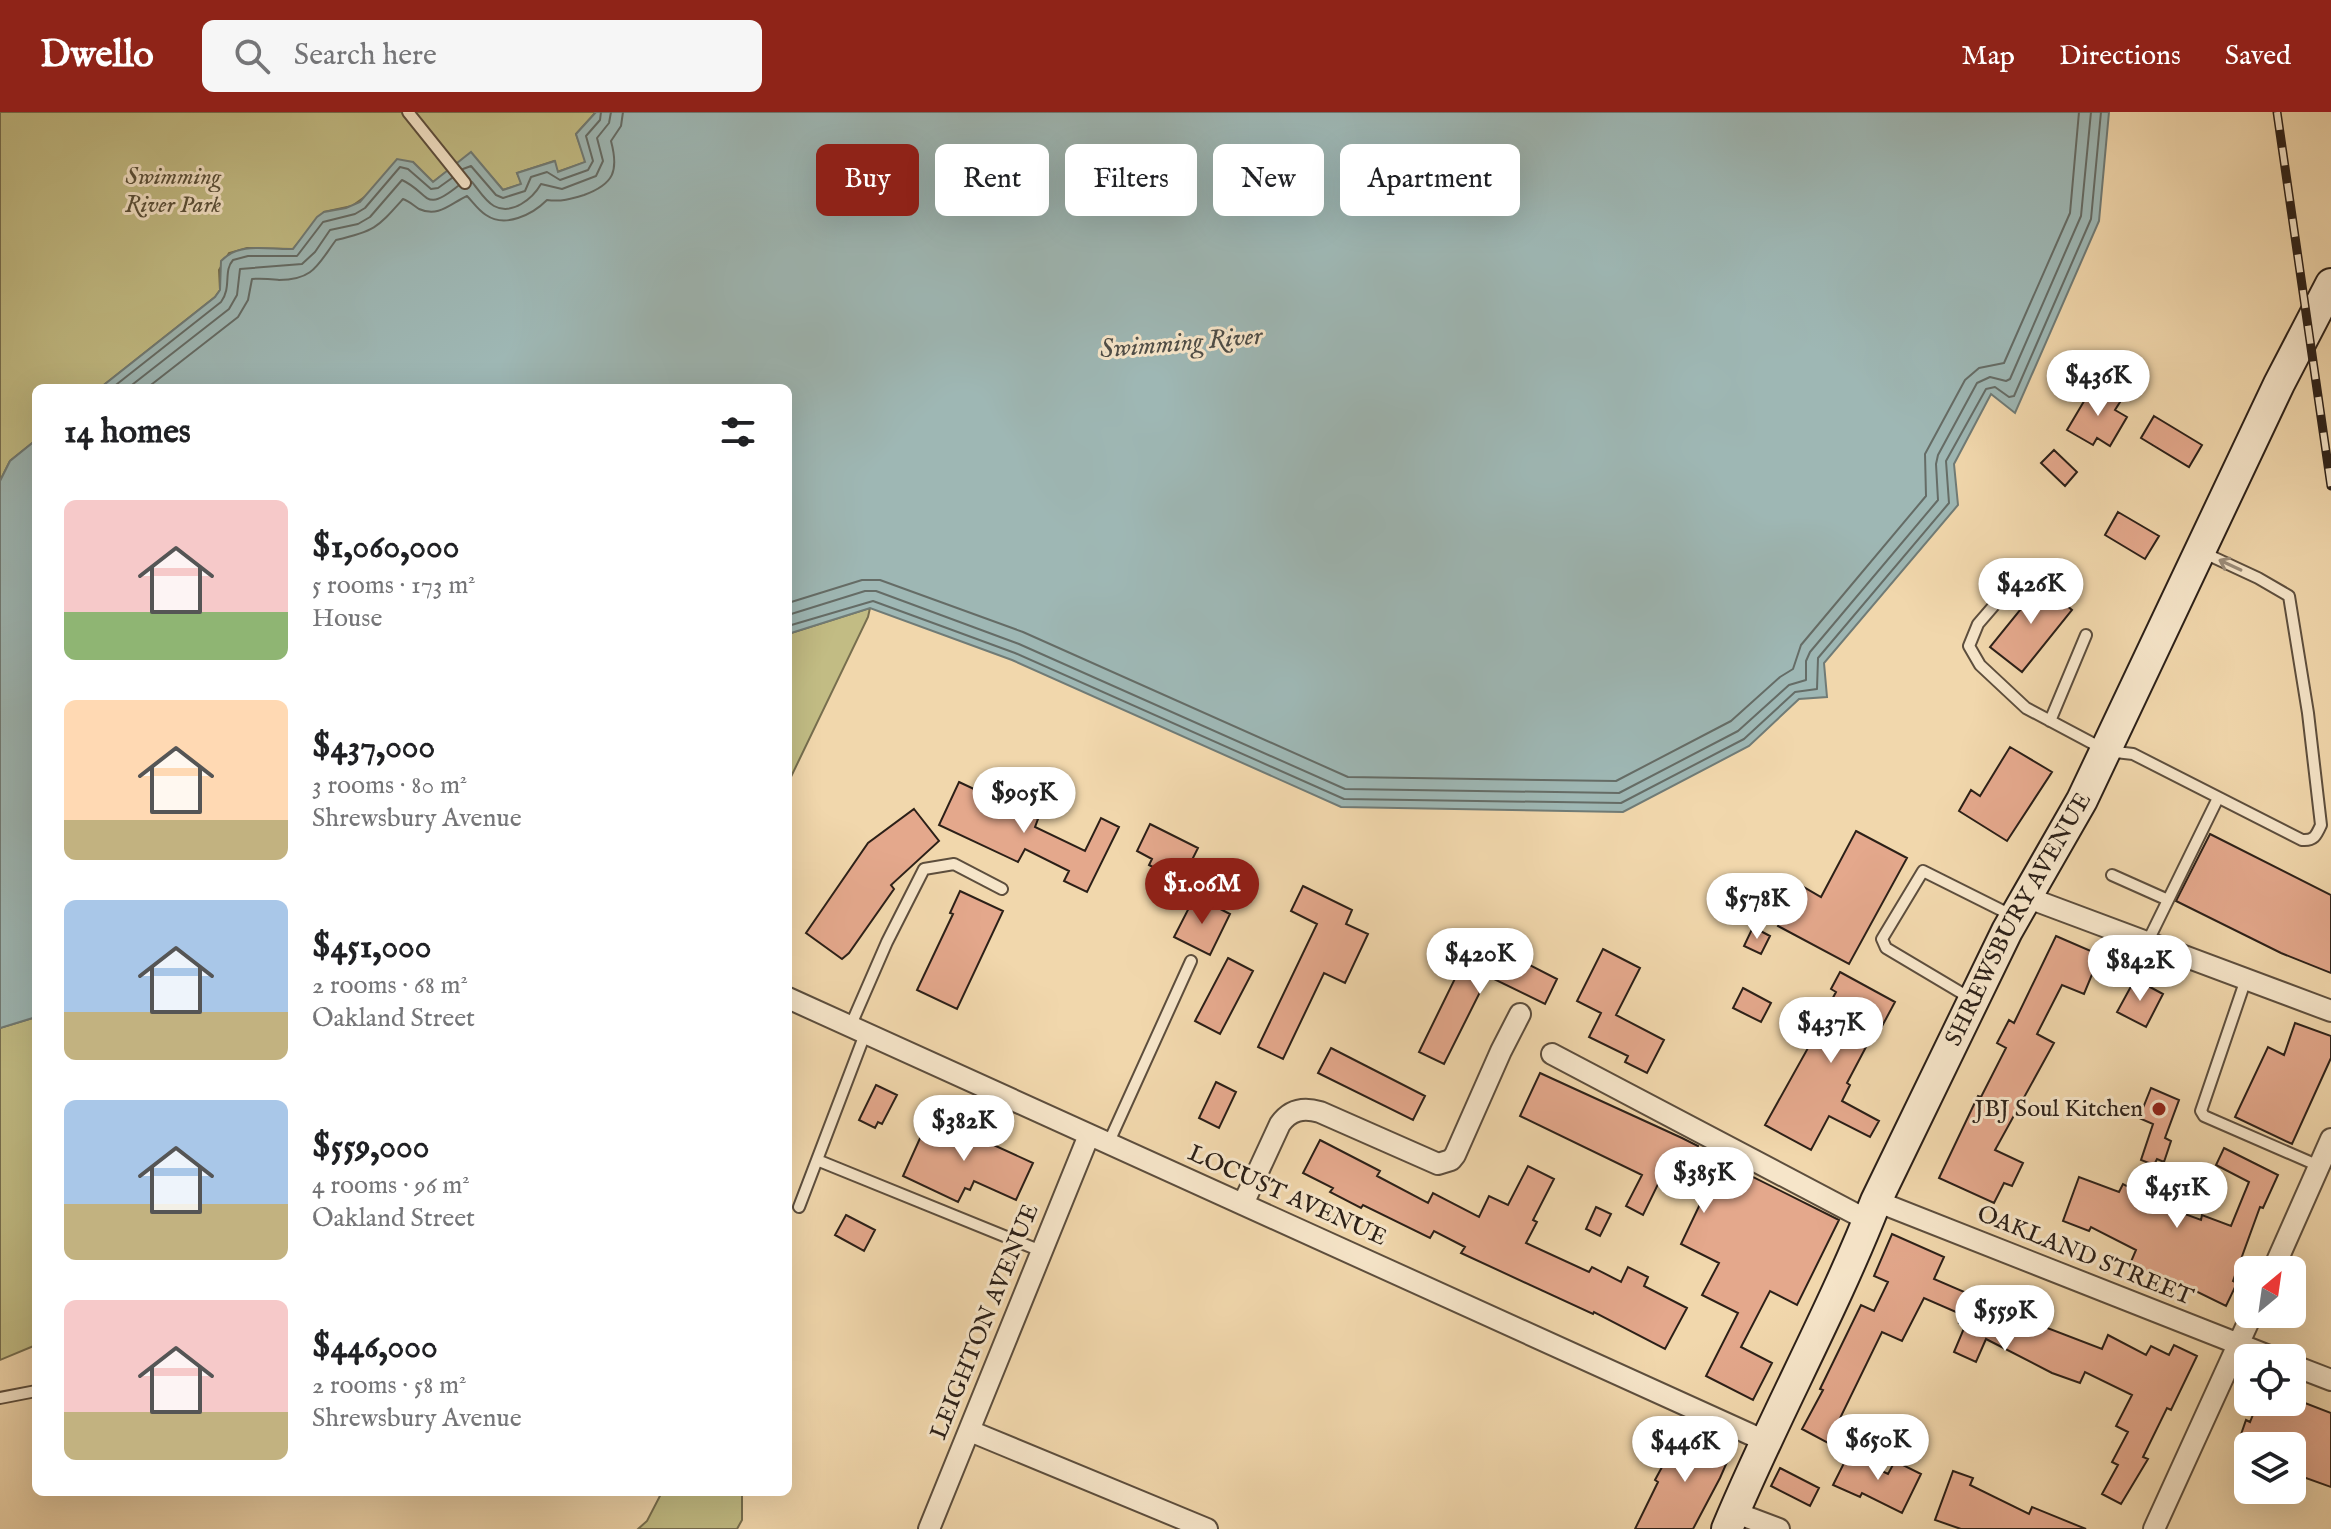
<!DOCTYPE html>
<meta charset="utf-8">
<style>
:root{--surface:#fff;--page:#f6f6f6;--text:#202124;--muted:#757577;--accent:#8f2418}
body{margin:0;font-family:"IM FELL English",serif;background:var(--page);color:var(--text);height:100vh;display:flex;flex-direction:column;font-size:30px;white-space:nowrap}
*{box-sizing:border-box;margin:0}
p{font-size:26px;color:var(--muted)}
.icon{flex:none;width:44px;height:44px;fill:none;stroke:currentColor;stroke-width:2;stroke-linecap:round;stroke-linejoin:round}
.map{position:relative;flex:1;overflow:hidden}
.side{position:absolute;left:32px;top:272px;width:760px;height:1112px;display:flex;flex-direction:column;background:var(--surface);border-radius:12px;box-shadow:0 8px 32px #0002}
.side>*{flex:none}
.top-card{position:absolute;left:816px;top:32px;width:760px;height:72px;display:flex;gap:16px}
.needle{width:52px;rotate:29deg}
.fabs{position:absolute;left:2234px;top:1144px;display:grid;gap:16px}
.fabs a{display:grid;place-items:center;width:72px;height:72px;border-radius:12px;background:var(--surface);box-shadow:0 8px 32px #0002;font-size:40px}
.price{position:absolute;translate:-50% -68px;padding:0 18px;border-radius:28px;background:#fff;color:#222;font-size:26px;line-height:52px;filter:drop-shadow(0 2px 4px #0008)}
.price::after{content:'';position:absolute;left:50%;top:48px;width:24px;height:18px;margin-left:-12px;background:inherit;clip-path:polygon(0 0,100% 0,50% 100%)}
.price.selected{background:var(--accent);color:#fff}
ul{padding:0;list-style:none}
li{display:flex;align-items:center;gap:24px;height:200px;padding:0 32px}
li span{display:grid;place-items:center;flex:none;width:224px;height:160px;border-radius:12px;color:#555}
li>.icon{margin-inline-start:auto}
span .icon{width:96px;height:96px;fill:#fffc;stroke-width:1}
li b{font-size:34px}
h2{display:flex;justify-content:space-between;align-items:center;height:96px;padding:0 32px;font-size:34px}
.tag{padding:0 28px;border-radius:12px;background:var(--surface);box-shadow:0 8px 32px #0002;font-size:28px;line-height:72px}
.tag.selected{background:var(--accent);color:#fff}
header{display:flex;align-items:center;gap:48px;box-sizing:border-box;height:112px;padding:0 40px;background:var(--accent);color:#fff}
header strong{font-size:38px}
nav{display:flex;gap:44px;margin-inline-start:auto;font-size:28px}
.search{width:560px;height:72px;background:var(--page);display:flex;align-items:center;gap:20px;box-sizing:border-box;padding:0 28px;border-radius:12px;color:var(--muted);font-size:30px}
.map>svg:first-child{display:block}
</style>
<header>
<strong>Dwello</strong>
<div class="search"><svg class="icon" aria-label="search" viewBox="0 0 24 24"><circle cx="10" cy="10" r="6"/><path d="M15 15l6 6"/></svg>Search here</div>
<nav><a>Map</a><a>Directions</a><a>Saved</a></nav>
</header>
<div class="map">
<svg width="2331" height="1417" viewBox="0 0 2331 1417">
<rect width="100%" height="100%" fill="#f1d7ac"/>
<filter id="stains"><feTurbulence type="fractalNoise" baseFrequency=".0025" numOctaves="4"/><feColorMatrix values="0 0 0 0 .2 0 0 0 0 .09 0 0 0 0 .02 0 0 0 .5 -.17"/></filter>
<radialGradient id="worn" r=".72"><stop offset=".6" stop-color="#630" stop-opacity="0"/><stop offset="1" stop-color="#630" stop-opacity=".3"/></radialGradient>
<path fill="#c2bc84" stroke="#776e4e" stroke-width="2" d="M0,0H596L576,22L586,50L557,60L554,49L517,61L522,72L503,78L471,41L433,70L413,50L352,94L324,100L293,137L247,136L229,141L219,158L220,178L215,185L100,276H36V328L10,349L0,369Z
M870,496L868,505L788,671V522Z
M36,905V1233L0,1248V916Z
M662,1380H742V1408L737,1417H638L647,1409Z"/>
<path fill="#9eb7b4" stroke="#707b76" stroke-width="2" d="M596,0H2109L2099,109L2015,301L1991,282L1954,352L1958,393L1824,551L1827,585L1799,587L1749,634L1623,700L1341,695L1012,548L870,496L788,522V276H100L215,185L220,178L221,149C240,129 269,138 293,137L317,105L324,100L346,96L360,90L397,47L413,50L433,70L471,40L503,78L521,72L517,61L555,49L558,60L585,50L576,22Z
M36,328V905L0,916V369L10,349Z"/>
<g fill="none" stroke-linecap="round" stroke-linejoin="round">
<path stroke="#656c66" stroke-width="2" d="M463,57L471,54L496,83L503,86L525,79L531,65L547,60L560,68L588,58L593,49L586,24L600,8L601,0
M472,70C478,77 485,89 494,94C512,104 533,86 541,72L562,77L596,64L603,49L597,26L609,11L611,0
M112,276L221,190C232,175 223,159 233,148L248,144H297L323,110L355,102L365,96L400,55L408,57L431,77L438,76L452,66
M128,276L229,197L237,183L240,157L302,152L315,140L330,118L358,112L370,105L402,68C430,81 423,102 458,74
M147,276L238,205L248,188L252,167C262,166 270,167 279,168C314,168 318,152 336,128C375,119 377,116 403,87C409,89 413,93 419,97C439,106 451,91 467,84C473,90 478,98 486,103C505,116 532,103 547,88C561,90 571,87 584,83C614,72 619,59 611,29L621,14L623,0
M788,491L862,468H880L1023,520L1348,665L1616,669L1731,609L1780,565L1793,557L1801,533L1926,384L1925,342L1965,268L1979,256L2004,251L2070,101L2079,0
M788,503L865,479H876L1019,532L1345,677L1619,681L1738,619L1789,573L1806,568V549L1810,540L1938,388L1936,352L1938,343L1977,271L1990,265L2006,269L2010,267L2081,104L2091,0
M788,514L873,489L1015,541L1344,687L1621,691L1744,627L1795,580L1817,577L1818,546L1949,391L1946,349L1986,277L1995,275L2009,285L2014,284L2091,107L2101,0"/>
</g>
<path fill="#e4a88c" stroke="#2c2018" stroke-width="2" d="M2093,274L2120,290L2115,298L2127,305L2110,334L2097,326L2093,333L2067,318Z
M2154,304L2202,333L2189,355L2141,326Z
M2054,338L2077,360L2065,374L2041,351Z
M2118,400L2159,424L2145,447L2105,423Z
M2033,466L2072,498L2022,560L1990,535L2025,492L2017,486Z
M2010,635L2052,660L2007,729L1959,699L1971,678L1980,684Z
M959,670L1038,707L1035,715L1085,739L1101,706L1119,715L1087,780L1064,769L1069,759L1025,737L1018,750L939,713Z
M914,697L939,729L891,773L894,777L849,841L842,847L806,821L868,731Z
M1150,712L1198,736L1181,770L1149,753L1152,747L1137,739Z
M1856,719L1907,746L1849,852L1778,814L1800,773L1821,785Z
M2210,722L2331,783V861L2281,841L2176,789Z
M1303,774L1352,798L1346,812L1368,822L1345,871L1324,861L1283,947L1258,935L1317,812L1291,799Z
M960,779L1003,799L957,897L917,878L953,802L950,801Z
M1195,784L1230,802L1210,843L1174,825Z
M1753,815L1770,824L1761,842L1744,834Z
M2056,824L2100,843L2084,882L2062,873L2037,922L2054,931L1995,1038L2023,1051L2012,1074L2004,1071L1994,1091L1939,1066L1978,984L1981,985L2006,936L1997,931L2009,908L2014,911Z
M1498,837L1557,867L1545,892L1488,864L1444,952L1419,940L1468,840L1491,851Z
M1603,837L1640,856L1616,903L1664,928L1647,961L1625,950L1628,944L1589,925L1601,901L1577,889Z
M1228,846L1253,859L1220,922L1195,909Z
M1840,860L1895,890L1880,918L1876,916L1847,971L1850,973L1842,989L1879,1009L1870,1025L1829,1004L1811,1038L1765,1013L1808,936L1802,933L1813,913L1817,915L1836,880L1831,877Z
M2135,867L2163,882L2146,915L2117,900Z
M1743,876L1771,891L1761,910L1733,896Z
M2295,911L2331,924V946L2292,1032L2235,1005L2268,935L2284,943Z
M1331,936L1425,984L1413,1008L1318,961Z
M1540,961L1682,1026L1698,1034L1697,1037L1839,1108L1797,1193L1770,1179L1741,1235L1772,1251L1753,1288L1706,1264L1738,1201L1702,1183L1719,1151L1681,1132L1702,1088L1660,1068L1643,1103L1626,1094L1642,1063L1520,1004Z
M1216,970L1236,980L1219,1016L1199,1006Z
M876,973L897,983L882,1012L878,1010L875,1016L859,1008Z
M2151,976L2179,988L2165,1026L2171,1029L2164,1050L2157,1047L2154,1053L2141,1048L2153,1012L2139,1006Z
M930,1004L1033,1051L1016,1088L974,1069L970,1078L965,1076L958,1090L903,1064Z
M1320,1028L1380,1059L1377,1064L1428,1091L1433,1081L1479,1105L1489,1084L1508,1093L1528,1054L1554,1067L1533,1108L1537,1110L1526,1131L1589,1160L1592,1155L1621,1170L1628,1155L1648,1165L1644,1174L1687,1196L1665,1237L1594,1200L1593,1202L1461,1141L1465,1135L1434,1119L1430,1126L1363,1093L1361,1096L1330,1080L1333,1076L1303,1061Z
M2224,1036L2278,1063L2263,1096L2260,1095L2233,1169L2237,1171L2226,1194L2167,1165L2166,1168L2130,1152L2136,1138L2091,1115L2089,1119L2063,1109L2079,1065L2119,1080L2123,1072L2146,1084L2144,1087L2201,1108L2202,1103L2231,1114L2249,1070L2216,1053Z
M1596,1095L1611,1102L1600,1124L1586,1117Z
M846,1103L875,1118L864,1139L835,1123Z
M1892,1122L1944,1145L1934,1167L1971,1183L1973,1177L2018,1196L2020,1194L2046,1207L2042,1214L2102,1237L2108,1223L2146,1243L2151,1234L2169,1243L2174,1233L2197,1244L2171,1298L2167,1296L2143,1345L2148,1347L2121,1392L2102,1382L2118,1353L2112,1350L2128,1320L2116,1314L2132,1283L2085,1260L2080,1271L2052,1261L1986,1227L1976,1250L1954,1240L1965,1214L1959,1211L1963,1203L1924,1186L1902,1229L1882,1220L1828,1331L1802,1317L1823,1278L1820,1277L1861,1193L1874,1199L1888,1170L1874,1164Z
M2292,1286L2331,1301V1375L2292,1361V1334H2237L2246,1308L2250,1310L2258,1290H2292Z
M1683,1316L1731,1341L1720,1366L1693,1417H1635L1658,1370L1655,1368Z
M1848,1343L1888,1362L1895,1349L1921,1362L1902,1401L1862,1381L1860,1385L1833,1373Z
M1780,1356L1819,1376L1810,1394L1771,1374Z
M1953,1359L1973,1366L1970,1373L2029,1402L2032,1395L2086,1417H1961L1935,1408Z"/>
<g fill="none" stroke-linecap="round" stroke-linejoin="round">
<g stroke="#5d4e3d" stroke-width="14">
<path id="service" d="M408,0L465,71
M2003,483L1978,512L1969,534L1980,553L2026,596L2107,639L2133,642L2302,728C2314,729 2316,724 2321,713L2308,601L2289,484L2258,466L2202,440
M2050,609L2086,523
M2112,763L2168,788
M2147,831L2218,686
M2246,867L2201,999L2204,1004L2319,1054
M1970,886L1886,836L1882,827L1923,759L2013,804
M850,915L887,830L924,757L954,752L1002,777
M1108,1032L1191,849
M817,1048L1041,1139
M799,1095L865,922
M0,1286L36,1279"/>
</g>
<g stroke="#5d4e3d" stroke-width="24">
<path id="minor" d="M2026,785L2331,899
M788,886L1765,1329
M1552,942L1869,1109
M1876,1089L2274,1246
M1243,1092L1280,1012C1290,998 1303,995 1320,1000L1438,1052L1451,1048L1455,1043L1501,939L1520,902
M2273,1158L2331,1027
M2292,1253L2331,1268
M970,1319L1207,1417
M1734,1400L1779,1417
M929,1417L1089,1023
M2154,1417L2252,1202"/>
</g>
<g stroke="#2c2018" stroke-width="34">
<g id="secondary">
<path id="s1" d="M1727,1417C1773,1306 1832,1201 1876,1089L2007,819L2082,688L2279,272L2331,172"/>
</g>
</g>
<use href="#service" stroke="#f6e5c9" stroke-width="10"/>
<use href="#minor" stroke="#f6e5c9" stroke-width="20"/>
<use href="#secondary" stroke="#f6e5c9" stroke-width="30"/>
<g stroke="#2c2018" stroke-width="9">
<path id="rail" d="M2277,0L2331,374"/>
</g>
<use href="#rail" stroke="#f6e5c9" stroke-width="6" stroke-dasharray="18" stroke-linecap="butt"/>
</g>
<defs><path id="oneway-shaft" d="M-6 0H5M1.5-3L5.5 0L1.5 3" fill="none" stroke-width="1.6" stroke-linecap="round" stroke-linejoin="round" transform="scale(2)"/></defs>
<use stroke="#9b8c79" href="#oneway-shaft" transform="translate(2230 453) rotate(-155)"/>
<circle fill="#8f2418" stroke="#f6e5c9" stroke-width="3" cx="2159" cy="997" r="8"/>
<g text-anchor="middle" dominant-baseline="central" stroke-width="6" stroke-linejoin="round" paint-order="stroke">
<g font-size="24" font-style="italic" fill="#594f38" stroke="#f6e5c9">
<text x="173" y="65">Swimming<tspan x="173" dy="28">River Park</tspan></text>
</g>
<g font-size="24" fill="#2c2018" stroke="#f6e5c9">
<text stroke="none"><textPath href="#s1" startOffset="676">SHREWSBURY AVENUE</textPath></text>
<text transform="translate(1287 1084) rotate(24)">LOCUST AVENUE</text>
<text transform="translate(2085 1144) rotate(22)">OAKLAND STREET</text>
<text transform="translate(985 1210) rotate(-68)">LEIGHTON AVENUE</text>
</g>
<g font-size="24" fill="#2c2018" stroke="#f6e5c9" text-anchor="end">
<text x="2143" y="997">JBJ Soul Kitchen</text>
</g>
<g font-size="26" font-style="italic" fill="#4e4d47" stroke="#f6e5c9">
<text transform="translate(1181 231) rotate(-5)">Swimming River</text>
</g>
</g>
<rect width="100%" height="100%" filter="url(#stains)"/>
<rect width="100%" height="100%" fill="url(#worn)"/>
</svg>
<div class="fabs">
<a><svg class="needle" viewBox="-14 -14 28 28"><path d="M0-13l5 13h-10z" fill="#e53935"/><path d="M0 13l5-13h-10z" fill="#757577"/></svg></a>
<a><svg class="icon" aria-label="locate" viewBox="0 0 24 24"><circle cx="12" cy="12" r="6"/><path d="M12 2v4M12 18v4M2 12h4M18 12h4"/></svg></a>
<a><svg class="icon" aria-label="layers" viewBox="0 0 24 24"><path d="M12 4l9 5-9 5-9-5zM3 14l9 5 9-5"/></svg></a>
</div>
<b class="price" style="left:2098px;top:306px">$436K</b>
<b class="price" style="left:2031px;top:514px">$426K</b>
<b class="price" style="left:1024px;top:723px">$905K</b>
<b class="price selected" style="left:1202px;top:814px">$1.06M</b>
<b class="price" style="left:1757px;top:829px">$578K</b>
<b class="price" style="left:1480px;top:884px">$420K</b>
<b class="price" style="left:2140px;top:891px">$842K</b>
<b class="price" style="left:1831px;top:953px">$437K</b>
<b class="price" style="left:964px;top:1051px">$382K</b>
<b class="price" style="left:1704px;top:1103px">$385K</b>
<b class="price" style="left:2177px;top:1118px">$451K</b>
<b class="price" style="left:2005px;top:1241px">$559K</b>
<b class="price" style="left:1878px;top:1370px">$650K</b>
<b class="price" style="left:1685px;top:1372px">$446K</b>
<div class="top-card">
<a class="tag selected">Buy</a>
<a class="tag">Rent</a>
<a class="tag">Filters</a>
<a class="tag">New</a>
<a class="tag">Apartment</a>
</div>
<section class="side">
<h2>14 homes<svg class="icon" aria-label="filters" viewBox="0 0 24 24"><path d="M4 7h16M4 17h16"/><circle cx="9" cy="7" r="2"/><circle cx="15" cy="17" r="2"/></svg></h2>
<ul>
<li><span style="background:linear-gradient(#f6c9c9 70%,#8fb573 0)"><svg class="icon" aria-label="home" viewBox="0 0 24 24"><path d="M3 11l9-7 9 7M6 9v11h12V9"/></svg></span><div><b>$1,060,000</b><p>5 rooms · 173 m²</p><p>House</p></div></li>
<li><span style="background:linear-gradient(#ffd9b3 75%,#c2b280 0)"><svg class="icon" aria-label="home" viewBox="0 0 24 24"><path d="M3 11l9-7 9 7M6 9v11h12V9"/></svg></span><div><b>$437,000</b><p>3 rooms · 80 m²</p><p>Shrewsbury Avenue</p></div></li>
<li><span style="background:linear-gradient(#a9c7e8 70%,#c2b280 0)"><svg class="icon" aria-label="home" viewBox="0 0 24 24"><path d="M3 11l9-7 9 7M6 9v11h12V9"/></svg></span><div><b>$451,000</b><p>2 rooms · 68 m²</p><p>Oakland Street</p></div></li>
<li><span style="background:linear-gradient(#a9c7e8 65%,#c2b280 0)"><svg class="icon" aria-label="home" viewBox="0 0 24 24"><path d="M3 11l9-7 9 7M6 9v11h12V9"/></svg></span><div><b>$559,000</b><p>4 rooms · 96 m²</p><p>Oakland Street</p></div></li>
<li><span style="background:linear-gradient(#f6c9c9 70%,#c2b280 0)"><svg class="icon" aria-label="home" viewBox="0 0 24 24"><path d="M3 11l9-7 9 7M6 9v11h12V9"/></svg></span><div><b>$446,000</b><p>2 rooms · 58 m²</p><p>Shrewsbury Avenue</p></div></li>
</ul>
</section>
</div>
